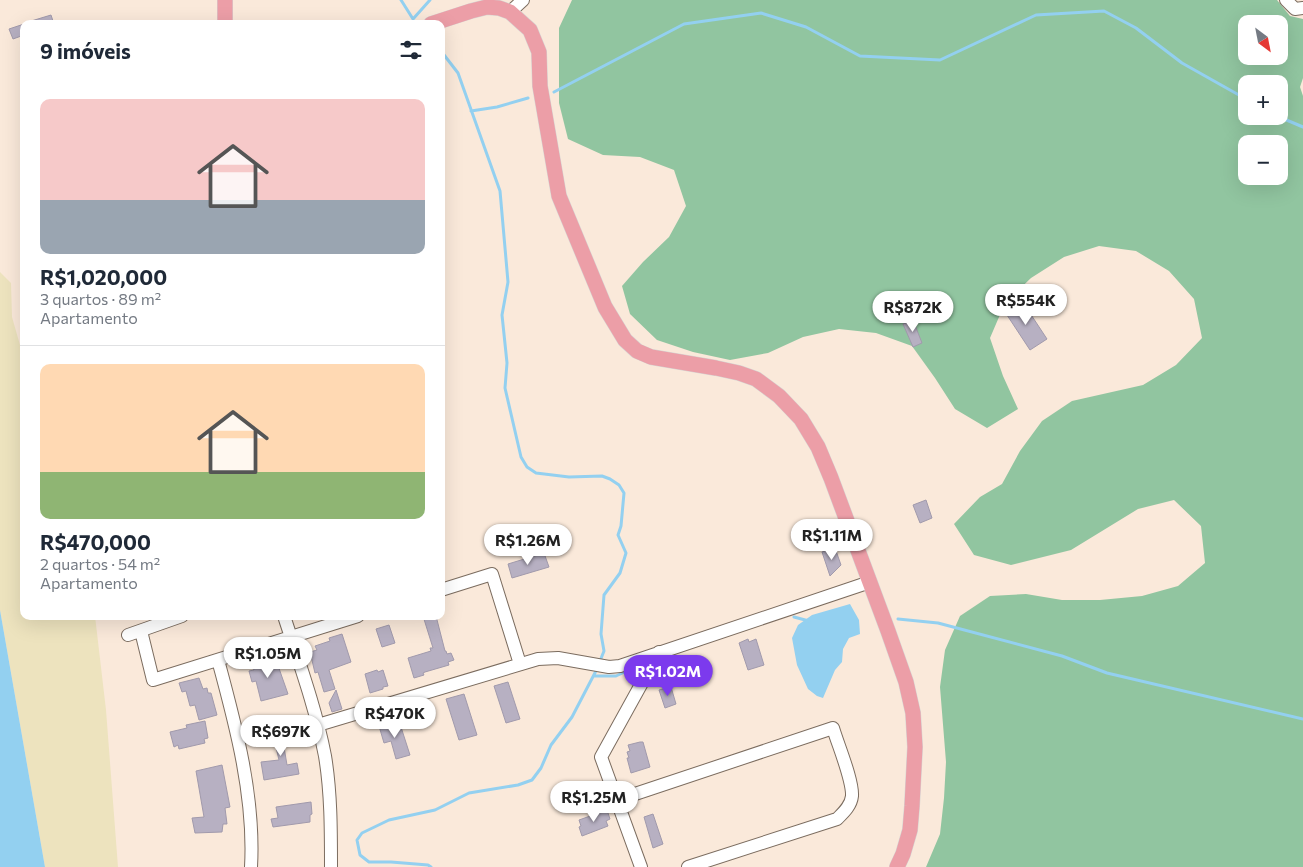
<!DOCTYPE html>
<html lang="pt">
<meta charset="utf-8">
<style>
:root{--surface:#fff;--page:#f6f6f7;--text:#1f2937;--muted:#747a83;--line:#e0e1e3;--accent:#7c3aed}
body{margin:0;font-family:Commissioner,sans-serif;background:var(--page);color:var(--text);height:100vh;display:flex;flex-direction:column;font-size:19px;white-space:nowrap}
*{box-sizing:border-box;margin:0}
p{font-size:16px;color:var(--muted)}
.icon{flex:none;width:28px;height:28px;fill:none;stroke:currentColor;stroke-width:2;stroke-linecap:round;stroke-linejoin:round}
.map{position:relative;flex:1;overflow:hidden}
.drawer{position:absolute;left:20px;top:20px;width:425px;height:600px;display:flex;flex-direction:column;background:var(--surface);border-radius:10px;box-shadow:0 5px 20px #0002}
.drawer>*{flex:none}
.needle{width:32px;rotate:148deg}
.controls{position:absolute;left:1238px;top:15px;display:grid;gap:10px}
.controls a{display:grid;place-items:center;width:50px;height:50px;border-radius:10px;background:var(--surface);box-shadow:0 5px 20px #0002;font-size:25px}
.price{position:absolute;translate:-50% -42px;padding:0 11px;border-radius:18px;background:#fff;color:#222;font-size:16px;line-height:32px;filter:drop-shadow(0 1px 2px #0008)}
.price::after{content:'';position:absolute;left:50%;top:30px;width:15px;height:11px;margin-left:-8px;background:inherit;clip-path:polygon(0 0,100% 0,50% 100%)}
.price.selected{background:var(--accent);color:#fff}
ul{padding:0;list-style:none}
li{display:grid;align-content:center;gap:10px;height:265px;padding:0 20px}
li+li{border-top:1px solid var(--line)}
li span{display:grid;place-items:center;height:155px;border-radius:10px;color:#555}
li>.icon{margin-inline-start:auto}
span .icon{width:90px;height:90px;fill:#fffc;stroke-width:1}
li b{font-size:21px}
h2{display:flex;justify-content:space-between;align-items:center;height:60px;padding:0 20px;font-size:21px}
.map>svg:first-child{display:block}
</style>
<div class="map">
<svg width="1303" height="867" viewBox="0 0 1303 867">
<rect width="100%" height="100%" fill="#fae9da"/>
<path fill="#91c5a0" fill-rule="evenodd" d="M572,0H1277L1290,16L1303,19V78L1300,87L1303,96V867H926L940,834L944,798L946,762L940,687L945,650L960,616L990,596L1026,594L1062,600H1100L1142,596L1178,586L1205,563L1201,526L1174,500L1138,509L1071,550L1011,565L974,555L954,524L980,497L1002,484L1020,451L1042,421L1072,401L1143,385L1176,365L1202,338L1194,299L1169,271L1136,251L1099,246L1064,257L1031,278L1005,303L990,338L1003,376L1018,409L987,428L955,409L935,378L912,346L876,333L839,329L803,337L768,353L730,360L693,352L657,340L630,314L622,286L643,262L669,237L686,206L674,170L640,157L603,155L568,139L559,103V28ZM1246,24H1279V56H1246ZM1246,84H1279V116H1246ZM1246,144H1279V176H1246Z"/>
<path fill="#ede3be" d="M0,272L11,283L12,317L24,359V616H95L106,710L118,867H45L0,610Z"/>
<path fill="#93d0f0" d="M850,604L859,620L860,634L849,638L843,649L842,662L835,670L823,698L817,696L808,689L797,665L792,638L798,625L812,615Z
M0,610L45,867H0Z"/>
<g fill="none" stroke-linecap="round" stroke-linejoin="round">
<path stroke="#93d0f0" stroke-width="3" d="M401,0L413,19L430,0
M441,51L458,73L500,191L508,282L502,315L507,363L505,388L521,457L527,467L536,473L569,477L602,476L610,479L619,485L624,493L621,526L618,535L626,553L620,573L604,595L601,634L604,651L600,661
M554,92L684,24L761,13L806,27L860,56L940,60L1036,15L1104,11L1136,28L1182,63L1246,99
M471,111L497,107L528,98
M1277,116L1303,127
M794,617L809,621
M898,619L938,623L1062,656L1107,673L1303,719
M594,676H616L635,667
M431,867L428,865L391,862H369L360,855L357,840L362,833L389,820L435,810L469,793L518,785L532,780L541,768L551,745L572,717L598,667"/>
</g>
<path fill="#b7b0c2" stroke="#a19aac" d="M51,15L54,24H29L28,22Z
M24,24V35L13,39L9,29Z
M1022,301L1047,339L1030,350L1005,312Z
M913,320L922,343L913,347L903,324Z
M926,500L932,518L920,523L913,505Z
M835,548L841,565L830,576L822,552Z
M544,553L549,567L512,578L508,564Z
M423,616H436L445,651H446L447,654L451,653L454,660L448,662L449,665L425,672L423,673L424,675L414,678L408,658L431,651L430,648H433Z
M389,625L395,643L382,647L376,629Z
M342,634L351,662L329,670L335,689L324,692L318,672L315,673L310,652L317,650L315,646L330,641L329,638Z
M748,639L749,642L756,639L764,665L748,670L739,643Z
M275,657L288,694L261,701L256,681L252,682L249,671L254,670L252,664L260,662L262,659L266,658L268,659Z
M377,670L378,672L383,670L388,686L383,687V689L370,693L365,674Z
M199,678L203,689L207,688L208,693H211L217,715L199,720L195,705L190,706L186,691L182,692L179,683Z
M508,682L520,719L506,723L494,686Z
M671,687L676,704L665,708L659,690Z
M336,690L342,709L332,712L329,703Z
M464,694L477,735L459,740L446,699Z
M205,721L208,738L204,739L205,743L179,749L178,745L174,747L170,732L187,728L186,725Z
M391,723L392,727L400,724L410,755L396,759L391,741L384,743L379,726Z
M291,727L295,744L284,747L287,765L297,763L299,774L264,780L261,762L279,760L272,731Z
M640,742H643L650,767L631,773L627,758H629L627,752L630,751L628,745Z
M222,765L230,807L225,808L227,824H223L222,832L195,833L192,818L204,817L196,771Z
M311,802L312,814L310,815V822L273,827L271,819L278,818L276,807Z
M607,810L610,819L606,821L608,826L582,836L579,827L581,826L579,820Z
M653,814L663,844L653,848L644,817Z"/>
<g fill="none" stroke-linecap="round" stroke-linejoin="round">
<g stroke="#7b6c5f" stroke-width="14">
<path id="minor" d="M1286,0L1295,9L1303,8
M510,12L523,0
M441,590L492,574L520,664
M284,616C299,662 316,709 325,756C331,792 331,830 331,867
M141,631L153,680L358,616
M128,635L182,616
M218,660C236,726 255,798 251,867
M318,725L538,659L558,658L609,667L620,666L870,582
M617,800L833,728C838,745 853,780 852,796C851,806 843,813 837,819L688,867
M641,867L601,757L659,652"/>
</g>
<g stroke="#d5d4d3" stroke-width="16">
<path id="major" d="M225,24V0
M431,24L471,11L487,7L499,8L510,12L530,30L539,52L540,86L559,196L605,307L625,340L637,351L651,357L716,368L739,373L756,379L779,396L801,419L818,447L831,478L888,631L906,682L913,713L915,747L912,806L910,830L903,854L897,867"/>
</g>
<use href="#minor" stroke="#fff" stroke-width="12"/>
<use href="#major" stroke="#ec9ea7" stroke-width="15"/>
</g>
</svg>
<div class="controls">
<a><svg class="needle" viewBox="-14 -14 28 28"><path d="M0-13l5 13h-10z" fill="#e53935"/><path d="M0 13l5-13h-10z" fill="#747a83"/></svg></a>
<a>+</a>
<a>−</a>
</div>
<b class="price" style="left:1026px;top:326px">R$554K</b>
<b class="price" style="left:913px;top:333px">R$872K</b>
<b class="price" style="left:832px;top:561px">R$1.11M</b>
<b class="price" style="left:528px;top:566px">R$1.26M</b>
<b class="price" style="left:268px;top:679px">R$1.05M</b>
<b class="price selected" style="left:668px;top:697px">R$1.02M</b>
<b class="price" style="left:395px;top:739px">R$470K</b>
<b class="price" style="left:281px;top:757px">R$697K</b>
<b class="price" style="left:594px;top:823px">R$1.25M</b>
<section class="drawer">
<h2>9 imóveis<svg class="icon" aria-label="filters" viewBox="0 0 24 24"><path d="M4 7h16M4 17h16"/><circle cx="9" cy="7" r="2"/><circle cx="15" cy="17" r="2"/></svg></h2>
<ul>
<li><span style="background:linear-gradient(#f6c9c9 65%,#9aa5b1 0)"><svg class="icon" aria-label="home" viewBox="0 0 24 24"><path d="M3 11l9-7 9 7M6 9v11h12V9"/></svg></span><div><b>R$1,020,000</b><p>3 quartos · 89 m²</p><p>Apartamento</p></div></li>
<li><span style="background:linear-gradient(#ffd9b3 70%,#8fb573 0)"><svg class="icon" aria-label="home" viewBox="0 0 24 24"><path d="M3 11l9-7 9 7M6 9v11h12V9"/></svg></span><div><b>R$470,000</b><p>2 quartos · 54 m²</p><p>Apartamento</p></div></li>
</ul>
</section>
</div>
